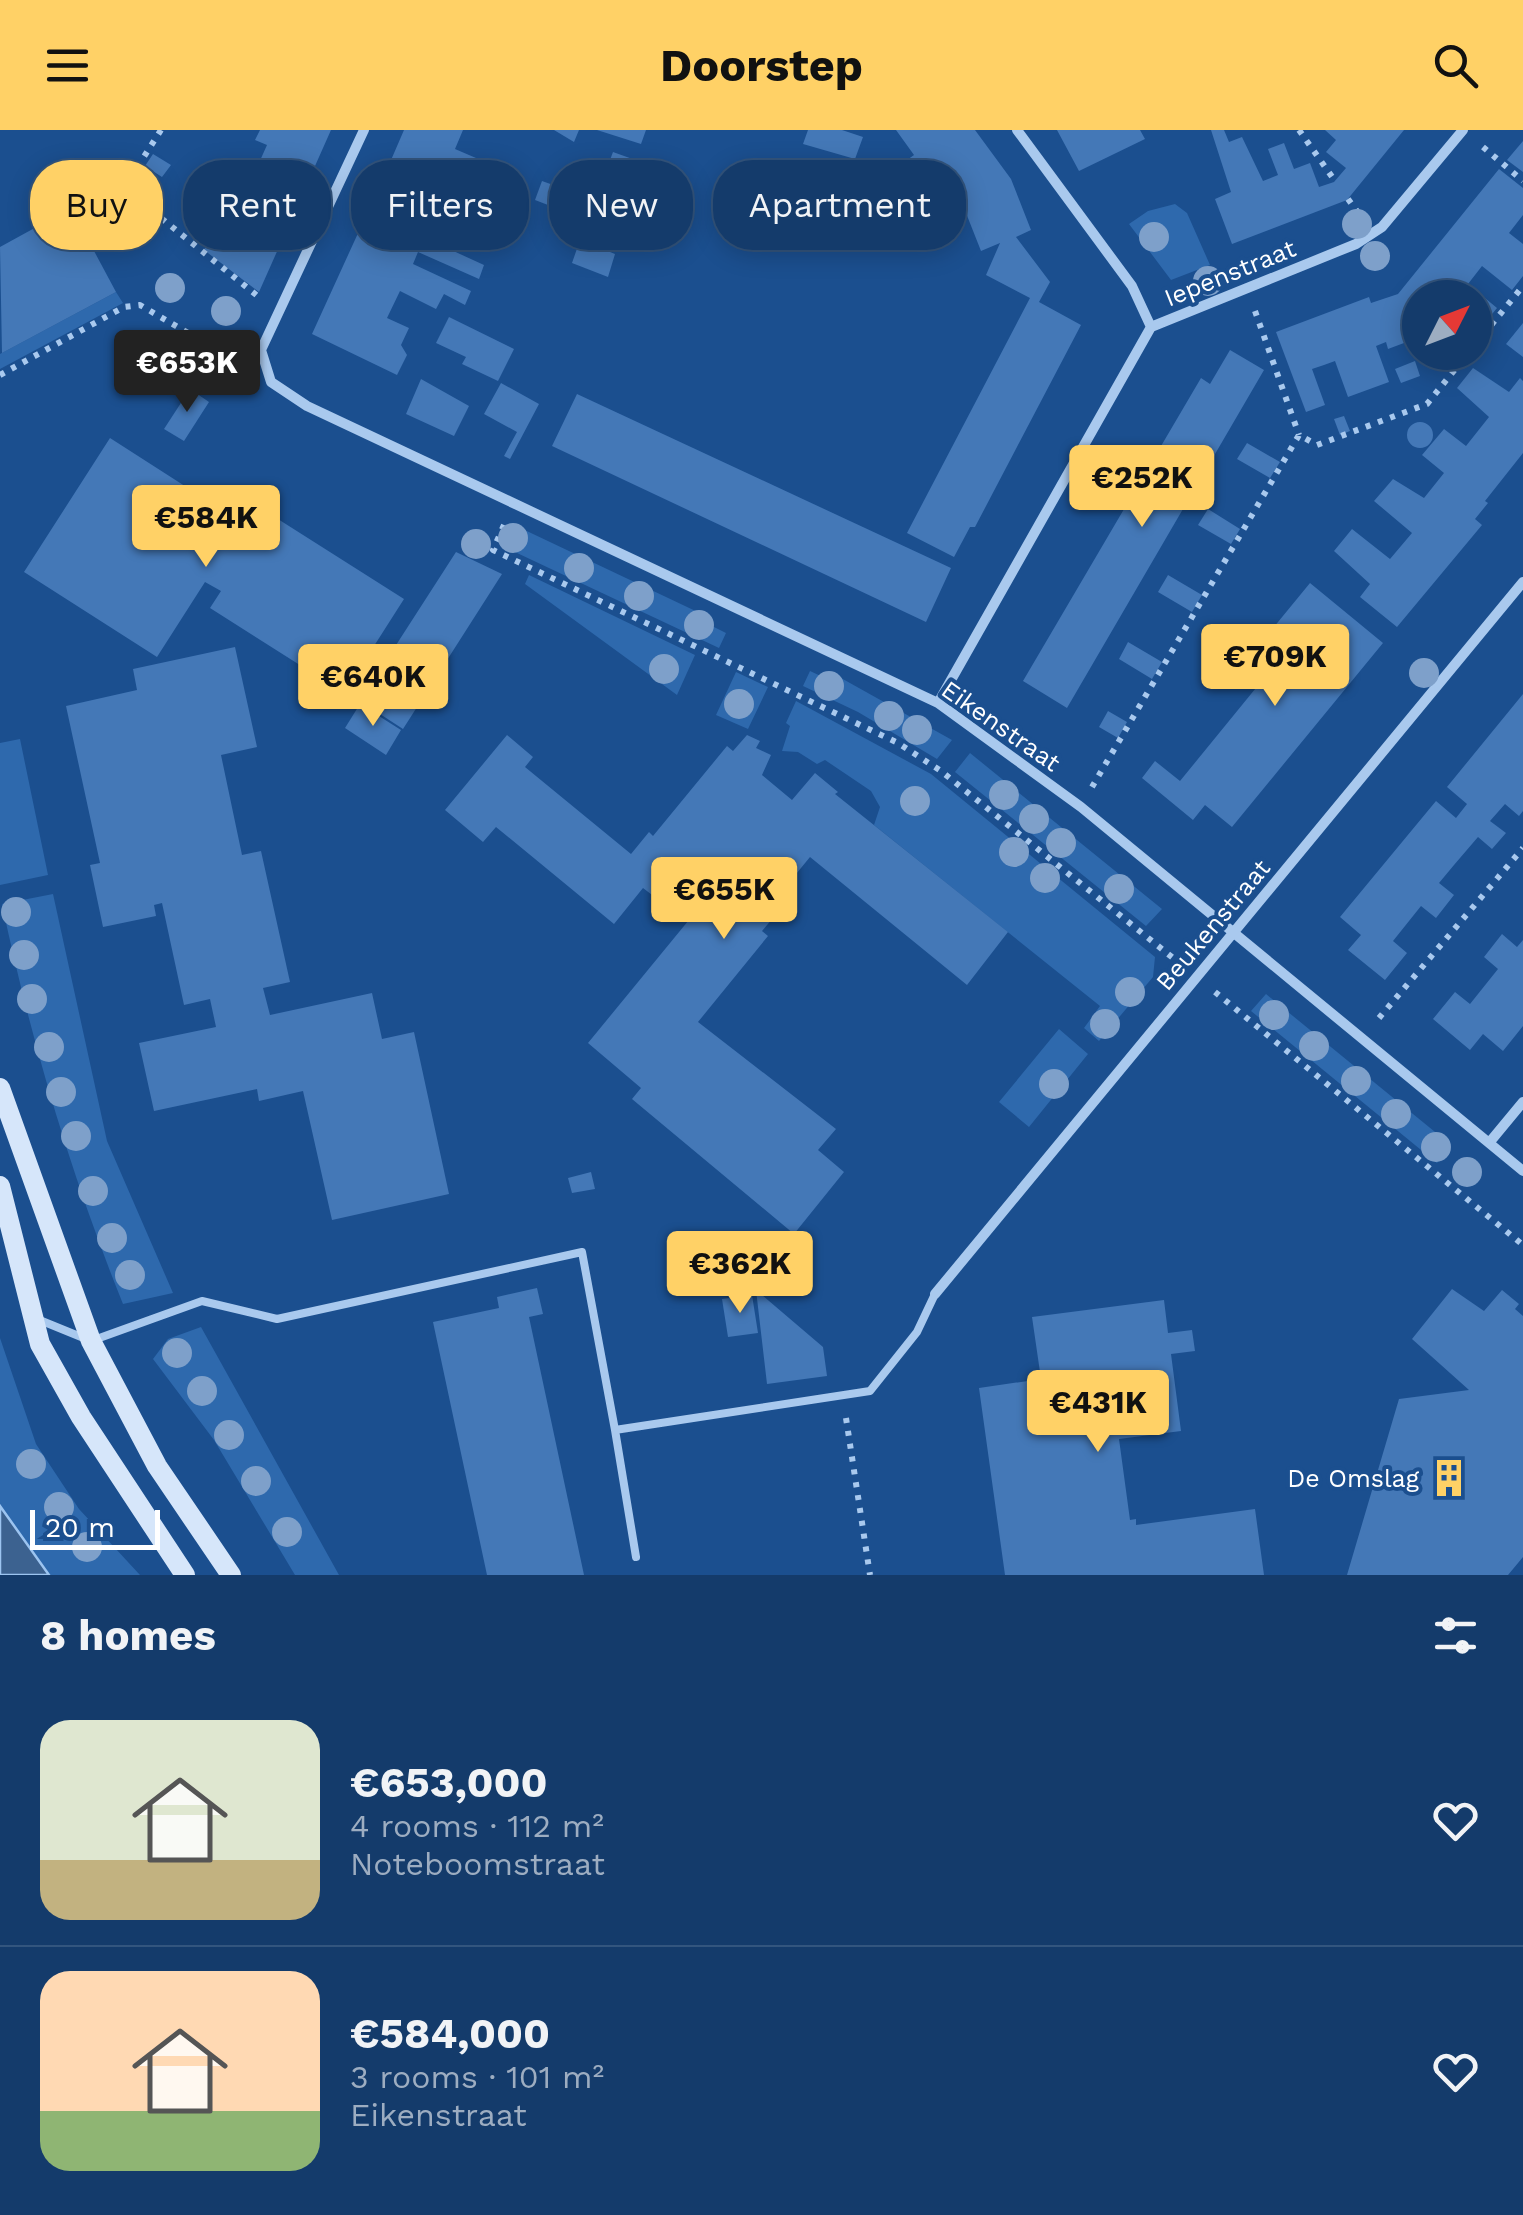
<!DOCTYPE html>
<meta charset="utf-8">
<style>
:root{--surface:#143b6b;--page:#214673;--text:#f1f3f6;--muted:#9dadc1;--line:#33557e;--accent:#ffd166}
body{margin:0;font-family:"Work Sans",sans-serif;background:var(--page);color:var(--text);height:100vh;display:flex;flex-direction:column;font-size:38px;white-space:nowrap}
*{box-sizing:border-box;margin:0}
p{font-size:32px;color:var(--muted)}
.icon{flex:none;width:55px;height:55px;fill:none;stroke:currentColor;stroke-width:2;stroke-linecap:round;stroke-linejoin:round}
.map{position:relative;height:1445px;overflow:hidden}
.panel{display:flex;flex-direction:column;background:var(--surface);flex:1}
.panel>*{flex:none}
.top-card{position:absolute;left:30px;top:30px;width:1000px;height:90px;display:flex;gap:20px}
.needle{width:65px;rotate:48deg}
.fabs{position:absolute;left:1402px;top:150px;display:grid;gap:20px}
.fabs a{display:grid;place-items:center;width:90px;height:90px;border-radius:50%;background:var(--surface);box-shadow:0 5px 25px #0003,0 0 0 2px var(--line);font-size:50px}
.scale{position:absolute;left:30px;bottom:25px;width:130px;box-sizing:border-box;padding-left:10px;border:5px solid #fff;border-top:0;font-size:28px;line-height:35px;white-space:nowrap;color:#fff;-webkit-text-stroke:8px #1b4f8f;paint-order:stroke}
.price{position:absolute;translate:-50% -85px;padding:0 22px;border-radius:10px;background:var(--accent);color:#111;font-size:32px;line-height:65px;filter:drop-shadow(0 2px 5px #0008)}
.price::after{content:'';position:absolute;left:50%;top:60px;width:30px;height:22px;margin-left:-15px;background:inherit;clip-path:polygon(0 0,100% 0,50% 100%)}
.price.on{background:#222;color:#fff}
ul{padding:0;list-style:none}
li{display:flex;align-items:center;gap:30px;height:250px;padding:0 40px}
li+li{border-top:2px solid var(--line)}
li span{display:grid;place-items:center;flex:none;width:280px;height:200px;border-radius:30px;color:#555}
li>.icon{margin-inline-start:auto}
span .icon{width:120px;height:120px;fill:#fffc;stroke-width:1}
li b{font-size:42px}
h2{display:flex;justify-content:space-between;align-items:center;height:120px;padding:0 40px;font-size:42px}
.pill{padding:0 35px;border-radius:40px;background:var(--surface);box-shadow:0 5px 25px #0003,0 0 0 2px var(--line);font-size:35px;line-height:90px}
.pill.on{background:var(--accent);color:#111}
header{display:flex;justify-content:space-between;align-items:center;height:130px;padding:0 40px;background:var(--accent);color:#111;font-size:45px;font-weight:700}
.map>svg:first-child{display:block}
</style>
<header><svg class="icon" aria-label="menu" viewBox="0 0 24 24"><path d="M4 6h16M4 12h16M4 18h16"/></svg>Doorstep<svg class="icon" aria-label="search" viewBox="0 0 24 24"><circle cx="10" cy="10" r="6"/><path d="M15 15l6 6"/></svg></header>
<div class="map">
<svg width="1523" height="1445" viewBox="0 0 1523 1445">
<rect width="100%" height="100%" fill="#1b4f8f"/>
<path fill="#2e69ad" d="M1175,74L1187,83L1210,135L1171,150L1129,94L1148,81Z
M116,162L123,173L0,239V224Z
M512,394L704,485L702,491L726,503L719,518L502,416Z
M529,445L695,525L677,565L525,454Z
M810,541L838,554L841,548L952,610L937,629L858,582L803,556Z
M736,542L768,557L748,599L716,585Z
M796,571L931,644L1155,827L1153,847L1099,911L1084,898L1100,876L874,695L880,677L871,661L825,630L817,634L798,622L782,621L790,596L786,593Z
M20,609L48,745L0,755V613Z
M970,623L1162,779L1146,796L955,642Z
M53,764L107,1011L173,1163L123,1174C71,1045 31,911 2,774Z
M1266,864L1451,1015L1437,1033L1251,881Z
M1059,899L1088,924L1029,997L999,972Z
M201,1197L339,1445H295L214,1310L153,1229L168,1209Z
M0,1208L36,1314L79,1379L140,1445H49L0,1376Z"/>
<path fill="#3c6290" stroke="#9cc4f0" stroke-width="2.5" d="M0,1376L49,1445H0Z"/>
<path fill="#4478b7" d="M260,0H331L259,162L204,120L215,95L227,104L267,15L255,10Z
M404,0H463L455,19L483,31L470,61L440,49L434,65L385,44Z
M554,0H579L574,12Z
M597,0H646L641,14Z
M808,0H842L863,7L855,29L803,14Z
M896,0H975L1011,49L1031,100L1016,107L1050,152L1039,172L1081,195L975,397H970L954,427L907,403L1030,168L986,145L1000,113L981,121L966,83L922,116L913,104L958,71L943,51L929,62L918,47L900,60L889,43L914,25Z
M1057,0H1140L1145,9L1079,41Z
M1211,0H1224L1229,12L1242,7L1263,51L1278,45L1268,19L1284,13L1294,39L1310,33L1319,57L1334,52L1346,38L1326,22L1336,10L1325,0H1404L1347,70L1232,114L1215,69L1231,62Z
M1523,11V42L1507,30Z
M613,22L663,40L655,61L639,55L644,42L628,36L622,50L605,43Z
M153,24L171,35L162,47L145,36Z
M1499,39L1523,58V85L1509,103L1523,114V146L1512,160L1482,136L1468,154L1497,178L1475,205V168H1420V207L1388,219L1386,212L1376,216L1389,252L1348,267L1335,231L1324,235L1312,239L1325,275L1306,282L1276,202L1369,167L1371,173L1398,164Z
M542,51L556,56L548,75L535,70Z
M380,55L494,106L489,119L430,96L425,108L484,135L479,149L418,122L413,134L471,161L465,175L444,164L436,179L400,161L387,188L409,198L401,215L407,225L397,245L312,204Z
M71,78L116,162L2,223L0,117Z
M580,110L615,124L608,147L572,133Z
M449,187L514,219L498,251L462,234L466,227L436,213Z
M1523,193V227L1506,214Z
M1230,220L1264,240L1067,578L1023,551L1201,248L1210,254Z
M1415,231L1420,246L1401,253L1395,239Z
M1473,238L1509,262L1520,248L1523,251V323L1485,371L1488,373L1475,389L1482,395L1397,497L1360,467L1370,454L1334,421L1352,399L1390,429L1412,403L1374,371L1393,349L1424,368L1444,343L1422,325L1444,299L1466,316L1489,287L1457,258Z
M421,249L469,276L454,306L406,284Z
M501,253L539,274L510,329L504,326L517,302L484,284Z
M190,259L209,272L184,311L164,299Z
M577,264L951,438L926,492L552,316Z
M1344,286L1350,301L1340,305L1334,289Z
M1407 305a13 13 0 1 1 26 0a13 13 0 1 1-26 0Z
M110,308L244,394L239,401L254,411L270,384L404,469L344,563L210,478L221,461L205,452L157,527L24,442Z
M1247,313L1280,332L1270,348L1237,329Z
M1208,379L1240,399L1231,414L1198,395Z
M456,422L502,444L403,599L360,571Z
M1168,445L1202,465L1192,482L1158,462Z
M1310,453L1383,513L1232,697L1205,675L1193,690L1142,648L1155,631L1180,651L1278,531L1259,515Z
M1128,512L1162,532L1152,549L1119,529Z
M235,517L257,617L221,625L242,725L261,721L290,852L263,858L270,885L372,863L382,909L414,902L449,1064L332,1090L303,961L259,971L257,959L154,981L139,913L216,897L210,869L184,875L162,773L154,775L156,786L103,797L90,735L100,733L66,576L137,560L133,539Z
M1523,564V681L1519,686L1505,674L1490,691L1506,703L1492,719L1478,707L1454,735L1439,753L1454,765L1436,788L1421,776L1393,811L1407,823L1385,850L1348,820L1361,805L1340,787L1436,671L1456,688L1467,674L1447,657Z
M360,574L401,600L386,625L345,598Z
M1108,581L1127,592L1118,608L1099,597Z
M507,605L533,627L525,637L631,724L649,702L653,706L727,616L733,621L747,605L760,611L756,618L771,625L762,645L792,670L815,643L838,662L835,664L1008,802L967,855L810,727L765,782L773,788L762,801L768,806L698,892L836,999L818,1020L844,1042L794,1104L632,969L641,958L588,913L693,785L663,760L656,768L643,758L614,794L496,697L483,712L445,680Z
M1502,804L1517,817L1523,810V896L1503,921L1483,904L1470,920L1433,889L1455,862L1470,874L1498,839L1484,827Z
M591,1042L595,1059L572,1063L568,1048Z
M537,1158L543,1184L529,1187L584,1445H487L433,1192L499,1178L497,1167Z
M1452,1159L1484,1181L1502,1160L1519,1174L1515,1179L1523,1186V1427L1508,1445H1347L1399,1269L1469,1260L1412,1209Z
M756,1160L823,1217L827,1246L767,1254Z
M752,1165L758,1203L728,1207L722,1169Z
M1164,1170L1168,1203L1192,1200L1195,1221L1171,1224L1181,1301L1119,1309L1130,1390L1136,1389V1395L1255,1379L1264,1445H1005L979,1258L1041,1249L1032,1187Z"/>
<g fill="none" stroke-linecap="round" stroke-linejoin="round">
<path stroke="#a9c9ee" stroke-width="6" stroke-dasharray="5 8" stroke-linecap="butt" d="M161,0L124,58L260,168
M1299,0L1335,51
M1483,17L1523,51
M1348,69L1359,84
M1255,181L1299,305
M1475,215L1523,156
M0,245L124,177L140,175L236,231
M504,395L493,420L898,613L941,641L1178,832
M1092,657L1299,305L1317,315L1427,274L1469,222
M1215,862L1523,1115
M1379,888L1523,718
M846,1288L870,1445"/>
<path stroke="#a9c9ee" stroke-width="8" d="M37,1189L91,1211L202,1171L277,1189L582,1122L615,1300L870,1261L917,1202L935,1164
M615,1300L636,1427"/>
<path stroke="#a9c9ee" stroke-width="10" d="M364,0L261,220L271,252L307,276L938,573L1081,677L1523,1041
M1017,0L1132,156L1151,197
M938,573L1151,197L1356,114L1382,97L1463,0
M1489,1013L1523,972
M935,1164L1523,452"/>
<path stroke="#d6e6fa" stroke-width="20" d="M0,958L91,1211L157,1336L231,1445
M0,1056L40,1214L81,1287L185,1445"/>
</g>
<g fill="#7ea0ca">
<circle cx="1357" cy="94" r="15"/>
<circle cx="1154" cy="107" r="15"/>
<circle cx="1375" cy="126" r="15"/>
<circle cx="1208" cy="151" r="15"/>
<circle cx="170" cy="158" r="15"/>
<circle cx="226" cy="181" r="15"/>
<circle cx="513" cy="408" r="15"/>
<circle cx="476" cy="414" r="15"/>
<circle cx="579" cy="438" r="15"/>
<circle cx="639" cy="466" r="15"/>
<circle cx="699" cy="495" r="15"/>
<circle cx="664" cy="539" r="15"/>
<circle cx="1424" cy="543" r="15"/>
<circle cx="829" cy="556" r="15"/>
<circle cx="739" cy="574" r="15"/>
<circle cx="889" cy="586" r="15"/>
<circle cx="917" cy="600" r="15"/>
<circle cx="1004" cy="665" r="15"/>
<circle cx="915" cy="671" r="15"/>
<circle cx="1034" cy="689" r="15"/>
<circle cx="1061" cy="713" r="15"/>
<circle cx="1014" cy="722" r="15"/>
<circle cx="1045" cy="748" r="15"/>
<circle cx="1119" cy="759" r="15"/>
<circle cx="16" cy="782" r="15"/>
<circle cx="24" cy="825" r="15"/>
<circle cx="1130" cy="862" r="15"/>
<circle cx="32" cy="869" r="15"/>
<circle cx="1274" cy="885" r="15"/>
<circle cx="1105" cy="894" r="15"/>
<circle cx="1314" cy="916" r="15"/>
<circle cx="49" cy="917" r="15"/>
<circle cx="1356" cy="951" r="15"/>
<circle cx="1054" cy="954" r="15"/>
<circle cx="61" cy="962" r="15"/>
<circle cx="1396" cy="984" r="15"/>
<circle cx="76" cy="1006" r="15"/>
<circle cx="1436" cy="1017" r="15"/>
<circle cx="1467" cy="1042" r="15"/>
<circle cx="93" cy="1061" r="15"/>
<circle cx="112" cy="1108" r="15"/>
<circle cx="130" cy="1145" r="15"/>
<circle cx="177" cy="1223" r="15"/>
<circle cx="202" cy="1261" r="15"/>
<circle cx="229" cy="1305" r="15"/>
<circle cx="31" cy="1334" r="15"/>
<circle cx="256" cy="1351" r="15"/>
<circle cx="59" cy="1377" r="15"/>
<circle cx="287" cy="1402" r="15"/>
<circle cx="87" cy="1417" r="15"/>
</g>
<defs>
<g id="building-bare" transform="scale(3)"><path d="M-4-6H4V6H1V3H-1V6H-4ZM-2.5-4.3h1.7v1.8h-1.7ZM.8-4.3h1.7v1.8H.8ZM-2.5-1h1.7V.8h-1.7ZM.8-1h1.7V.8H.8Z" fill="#ffd166" stroke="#1b4f8f" stroke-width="2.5" paint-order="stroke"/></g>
</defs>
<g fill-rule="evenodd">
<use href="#building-bare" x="1449" y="1348"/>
</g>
<g text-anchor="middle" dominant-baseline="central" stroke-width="8" stroke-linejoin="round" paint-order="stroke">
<g font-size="25" fill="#fff" stroke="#1b4f8f">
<text transform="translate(1230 143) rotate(-22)">Iepenstraat</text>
<text transform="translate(1001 596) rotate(35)">Eikenstraat</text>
<text transform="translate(1213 795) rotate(-50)">Beukenstraat</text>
</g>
<g font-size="25" fill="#fff" stroke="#1b4f8f" text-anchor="end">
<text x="1419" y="1348">De Omslag</text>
</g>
</g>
</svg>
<div class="fabs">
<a><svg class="needle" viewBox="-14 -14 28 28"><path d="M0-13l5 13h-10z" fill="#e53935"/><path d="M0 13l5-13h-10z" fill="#9dadc1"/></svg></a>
</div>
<div class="scale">20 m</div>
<b class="price on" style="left:187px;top:285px">€653K</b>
<b class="price" style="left:1142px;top:400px">€252K</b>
<b class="price" style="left:206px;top:440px">€584K</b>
<b class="price" style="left:1275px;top:579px">€709K</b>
<b class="price" style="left:373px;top:599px">€640K</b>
<b class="price" style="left:724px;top:812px">€655K</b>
<b class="price" style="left:740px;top:1186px">€362K</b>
<b class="price" style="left:1098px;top:1325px">€431K</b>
<div class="top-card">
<a class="pill on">Buy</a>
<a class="pill">Rent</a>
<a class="pill">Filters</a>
<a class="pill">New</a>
<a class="pill">Apartment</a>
</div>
</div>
<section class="panel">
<h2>8 homes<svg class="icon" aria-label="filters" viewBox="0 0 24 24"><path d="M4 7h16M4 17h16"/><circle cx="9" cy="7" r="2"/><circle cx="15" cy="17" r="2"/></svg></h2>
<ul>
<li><span style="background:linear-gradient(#dfe7d0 70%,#c2b280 0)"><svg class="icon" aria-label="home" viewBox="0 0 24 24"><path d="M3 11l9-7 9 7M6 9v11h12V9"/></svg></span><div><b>€653,000</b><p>4 rooms · 112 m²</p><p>Noteboomstraat</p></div><svg class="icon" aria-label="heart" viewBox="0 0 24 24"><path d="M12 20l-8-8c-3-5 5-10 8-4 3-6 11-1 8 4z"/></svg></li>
<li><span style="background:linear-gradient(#ffd9b3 70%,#8fb573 0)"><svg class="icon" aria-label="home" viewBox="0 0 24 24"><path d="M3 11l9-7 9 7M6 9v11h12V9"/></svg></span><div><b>€584,000</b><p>3 rooms · 101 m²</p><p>Eikenstraat</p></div><svg class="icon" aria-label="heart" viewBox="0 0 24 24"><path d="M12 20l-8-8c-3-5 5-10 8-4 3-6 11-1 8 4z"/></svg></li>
</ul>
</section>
